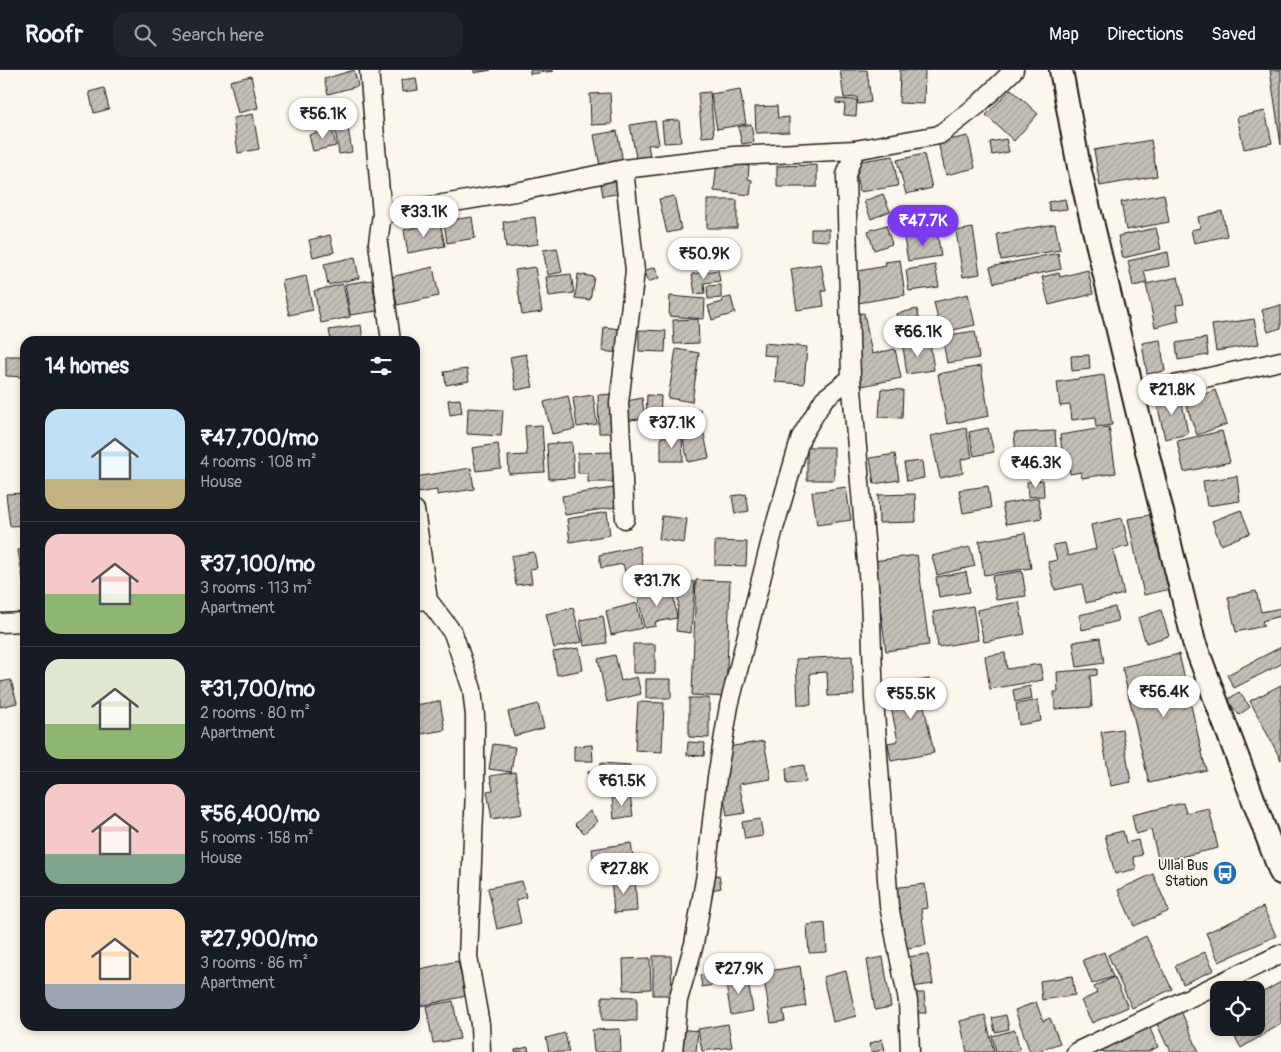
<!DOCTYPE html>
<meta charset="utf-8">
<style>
:root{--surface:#171b24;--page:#20242c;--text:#f1f3f6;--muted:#9ea1a6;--line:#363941;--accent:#7c3aed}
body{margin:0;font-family:Pangolin,sans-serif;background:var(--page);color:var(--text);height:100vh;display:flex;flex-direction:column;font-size:19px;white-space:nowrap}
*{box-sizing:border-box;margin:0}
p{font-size:16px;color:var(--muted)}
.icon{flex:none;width:28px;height:28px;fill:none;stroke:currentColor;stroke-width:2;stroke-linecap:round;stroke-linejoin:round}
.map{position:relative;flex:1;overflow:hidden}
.drawer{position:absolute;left:20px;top:266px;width:400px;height:695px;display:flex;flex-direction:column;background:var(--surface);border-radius:15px;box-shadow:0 2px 8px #0003}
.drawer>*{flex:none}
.tools{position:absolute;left:1210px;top:911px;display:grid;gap:10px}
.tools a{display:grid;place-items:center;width:55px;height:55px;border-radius:10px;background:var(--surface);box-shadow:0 2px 8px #0003;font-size:25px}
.price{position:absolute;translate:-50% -42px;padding:0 11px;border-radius:18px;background:#fff;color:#222;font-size:16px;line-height:32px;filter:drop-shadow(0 1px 2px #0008)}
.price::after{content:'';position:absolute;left:50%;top:30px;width:15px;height:11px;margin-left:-8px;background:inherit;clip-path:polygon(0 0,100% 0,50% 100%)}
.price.selected{background:var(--accent);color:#fff}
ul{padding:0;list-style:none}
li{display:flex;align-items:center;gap:15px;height:125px;padding:0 25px}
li+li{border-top:1px solid var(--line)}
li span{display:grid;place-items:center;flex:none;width:140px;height:100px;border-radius:15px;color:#555}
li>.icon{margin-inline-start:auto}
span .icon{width:60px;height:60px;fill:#fffc;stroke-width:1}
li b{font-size:21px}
h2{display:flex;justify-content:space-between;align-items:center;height:60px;padding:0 25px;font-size:21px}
header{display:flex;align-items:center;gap:30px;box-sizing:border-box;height:70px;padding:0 25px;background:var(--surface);border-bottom:1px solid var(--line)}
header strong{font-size:24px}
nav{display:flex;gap:28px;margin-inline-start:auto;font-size:18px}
.search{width:350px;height:45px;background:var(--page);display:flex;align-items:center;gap:12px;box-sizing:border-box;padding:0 18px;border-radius:15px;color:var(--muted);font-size:19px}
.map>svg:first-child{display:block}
</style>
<header>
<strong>Roofr</strong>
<div class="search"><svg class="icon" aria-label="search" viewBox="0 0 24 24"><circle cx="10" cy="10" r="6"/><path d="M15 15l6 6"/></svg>Search here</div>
<nav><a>Map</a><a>Directions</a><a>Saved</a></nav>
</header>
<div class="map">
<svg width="1281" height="982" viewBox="0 0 1281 982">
<defs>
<pattern id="building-hatch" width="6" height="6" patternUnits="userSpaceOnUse" patternTransform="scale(1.25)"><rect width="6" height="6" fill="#c3c0b8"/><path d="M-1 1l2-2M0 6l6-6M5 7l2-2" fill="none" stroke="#a7a49e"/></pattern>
</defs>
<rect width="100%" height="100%" fill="#fbf7ec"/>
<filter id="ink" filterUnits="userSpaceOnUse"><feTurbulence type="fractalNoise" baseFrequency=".02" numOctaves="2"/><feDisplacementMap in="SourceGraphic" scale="10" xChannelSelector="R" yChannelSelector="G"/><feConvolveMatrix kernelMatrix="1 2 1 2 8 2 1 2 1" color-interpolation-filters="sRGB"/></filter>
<g filter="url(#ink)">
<path fill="url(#building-hatch)" stroke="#1c1c1c" d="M354,0L358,16L328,24L324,9Z
M474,0H491L474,3Z
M530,0H553L554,1L530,4Z
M840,0H867L871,32L858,34L857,27L844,28Z
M900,0H925L924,34L899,33Z
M1270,0H1281V75Z
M251,6L258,38L238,43L230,11Z
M416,8L418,20L402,22L401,10Z
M104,18L109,39L94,43L89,22Z
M740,19L746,54L717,59L711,24Z
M1011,19L1038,44L1014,71L986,45Z
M710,22L714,66L702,67L698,23Z
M610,23L612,54L591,55L590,24Z
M836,29L857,30L856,46L844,45L845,34L836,33Z
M777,36L778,48L789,47V62L756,63L755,37Z
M1265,41L1272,73L1244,79L1237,47Z
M253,44L259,79L238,83L233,48Z
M679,50L681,72L664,73L662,51Z
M655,51L659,74L648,75L650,86L636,88L630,55Z
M751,54L754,72L742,74L738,57Z
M348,58L352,82L339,84L335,59Z
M332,59L336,76L313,81L309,65Z
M617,61L623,92L600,96L594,65Z
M968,66L975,98L946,105L938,72Z
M1006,69L1009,82L992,85L990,72Z
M1151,70L1157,106L1100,116L1094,80Z
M924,84L932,118L906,124L897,90Z
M893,86L898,116L859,122L855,92Z
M717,92L749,96L748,109L752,110L750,125L714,121Z
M817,95V117H777V96Z
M619,105L623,123L603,126L600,108Z
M883,124L890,141L871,149L864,131Z
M1164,124L1169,152L1126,160L1121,132Z
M674,126L681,160L667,163L659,129Z
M1065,129L1067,139L1050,141L1048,132Z
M707,130H737V158H707Z
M1222,141L1227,166L1194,173L1191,160L1200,158L1198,147Z
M472,147L475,168L447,173L444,151Z
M535,147L538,174L506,178L503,152Z
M440,152L445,176L408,183L404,160Z
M1055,154L1060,180L1001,190L997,164Z
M886,155L892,174L874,180L868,161Z
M973,158L980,204L963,207L956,161Z
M1156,158L1161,179L1123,188L1118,166Z
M811,159H829V171L811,170Z
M937,162L941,186L908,191L904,168Z
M330,165L334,182L313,187L309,170Z
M557,178L562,202L548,205L543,180Z
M1168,182L1170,196L1144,201L1147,213L1133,216L1128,191Z
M1058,183L1061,199L994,213L990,197Z
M355,187L359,208L328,215L324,194Z
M900,190L905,225L858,233L853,202L886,196L885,192Z
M821,194L826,221H822L824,236L797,240L791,199Z
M935,195L939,217L909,221L906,200Z
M433,197L439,226L397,235L391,207Z
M535,197L542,242L522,245L515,200Z
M655,197L659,208L648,212L644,201Z
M718,200L720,211L704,213L705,223L695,224L692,204Z
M1088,200L1093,224L1049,235L1042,207L1059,203L1060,207Z
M571,204L574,223L549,226L546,207Z
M578,204L594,207L590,230L575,228Z
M306,206L313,240L289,245L282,211Z
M1178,207L1184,234L1176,235L1179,251L1155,257L1146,214Z
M372,210L377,241L350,245L345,214Z
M343,214L350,247L321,253L314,221Z
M721,215V228L708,229L707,216Z
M968,224L975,255L941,263L934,232Z
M670,226L705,229L704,249L669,246Z
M731,227L735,243L712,250L708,236L723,232L722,229Z
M1281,235V258L1268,262L1262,240Z
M917,239L923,265L902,270L896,244Z
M864,243L872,284L895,279L901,308L862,316L848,246Z
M698,249L699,273L674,274L673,250Z
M1254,249L1259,274L1216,281L1212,255Z
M361,255L363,271H331L329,260Z
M604,257L620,259L618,283L602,281Z
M639,260L666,261L665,282L639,281Z
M975,261L979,288L947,293L942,266Z
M1206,268L1208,285L1178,290L1176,273Z
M1160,270L1165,301L1147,304L1142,273Z
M764,273L807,277L804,314L775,312L777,286L763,285Z
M930,273L934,300L907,304L903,277Z
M676,279L699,283L692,332L668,328Z
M526,284L533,317L516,320L510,287Z
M1089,285L1090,299L1072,301L1071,286Z
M6,286H25V307L6,306Z
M981,296L989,346L947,354L938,304Z
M467,299L469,311L446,315L444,302Z
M1104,305L1112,355L1096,357L1095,347L1072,350L1070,335L1060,336L1057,312Z
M881,319L903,320L902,348L879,347Z
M1215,320L1227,354L1197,365L1185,332Z
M1180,323L1188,364L1165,369L1156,329Z
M616,324L617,363H599L598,325Z
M593,325L597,354L577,357L573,328Z
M647,325L661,326L660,349H646Z
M568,326L575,359L552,364L544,332Z
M642,328L645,348L625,351L622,332Z
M460,329L462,343L450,345L448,330Z
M468,338L503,340L501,366L467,364Z
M700,339L703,358L689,361L685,342Z
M542,355L545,402L509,404L508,386L527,385L525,356Z
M1109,357L1116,403L1082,408L1081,402L1070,404L1068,392L1064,393L1060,365Z
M966,358L972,387L961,390L963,403L940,408L931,366Z
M988,358L994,382L974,386L969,362Z
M1055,361L1058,403L1018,406L1014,363Z
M1222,361L1230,392L1184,402L1177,371Z
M704,364L709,388L688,392L683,369Z
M682,366L683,391H661V367Z
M572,372L574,408L549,409L547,374Z
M498,374L501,398L476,401L472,378Z
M807,377H834V410H807Z
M613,382V412H588V403H578V383Z
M895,384L899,410L874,414L870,388Z
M922,391L924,408L907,411L904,393Z
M471,398L474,419L437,425V420L417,423L415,407Z
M1237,406L1240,431L1207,436L1203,411Z
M1043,410L1044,426L1028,427L1027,412Z
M988,416L991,438L963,443L959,420Z
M846,417L851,450L817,455L812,422Z
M613,418L616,437L565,445L562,426Z
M25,423V455L10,456L6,424Z
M746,424L749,441L735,444L732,426Z
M915,424L916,452L879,453L878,425Z
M1038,428L1042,448L1006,454L1002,434Z
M1241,440L1250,463L1221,475L1212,451Z
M607,442L610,465L570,472L567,449Z
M1155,444L1171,519L1144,525L1128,449Z
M662,446L687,449L684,473L659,469Z
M1122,448L1129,476L1113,480L1124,524L1086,533L1082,514L1055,520L1048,492L1057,490L1053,475L1065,473L1068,486L1096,479L1091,455Z
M1025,463L1031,498L984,505L979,471Z
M715,471L747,472L746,496L715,495Z
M639,476L644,502L626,505L623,494L601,498L599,485Z
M970,477L975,496L937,505L932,486Z
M25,479V521L18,480Z
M534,482L537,498L530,499L532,513L516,515L511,486Z
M917,485L929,575L886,581L874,491Z
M1022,501L1026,526L996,530L992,506Z
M966,502L970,522L939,527L936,507Z
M696,510L730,511L726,627L692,625Z
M680,511L695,512L691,563L676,561Z
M672,518L677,548L655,552L656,556L644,558L638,524Z
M1256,521L1261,542L1281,538V546L1262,551L1264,556L1236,562L1228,527Z
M1019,532L1025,564L984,572L977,540Z
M637,533L642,558L611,565L606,541Z
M973,536L978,570L938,577L933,542Z
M1115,537L1118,551L1082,560L1079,545Z
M573,538L582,572L554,578L546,544Z
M1161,540L1169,566L1146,573L1138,548Z
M603,546L607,573L584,576L580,550Z
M1100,568L1104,593L1077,597L1073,572Z
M633,574H655V603H633Z
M1281,577V594L1234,618L1227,605Z
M579,578L583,600L557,605L553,582Z
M1005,583L1007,599L1040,594L1043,610L990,619L985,586Z
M1179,584L1206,700L1149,713L1122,597Z
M615,585L621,611L637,607L641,624L607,632L598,589Z
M852,586L854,625L828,626L827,602L810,603L811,635H798L796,589Z
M1097,599V605L1090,606L1092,637L1055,639L1054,622H1058L1057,602Z
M646,609H671V628H646Z
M929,609L934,634L924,636L934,683L891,691L888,673L898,671L887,617Z
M11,610L17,633L0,637V612Z
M1281,615V690L1250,631Z
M1030,616L1032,629L1015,632L1013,620Z
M1239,622L1250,637L1239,645L1227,630Z
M689,628H709V668L689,667Z
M1038,630L1041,651L1019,655L1016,634Z
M440,631L445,660L415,665V635Z
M638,632L664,633L662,682L635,680Z
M538,634L544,658L514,666L508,642Z
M1122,659L1131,712L1111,716L1101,662Z
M764,671L771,709L739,714L745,743L727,746L716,679Z
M688,672L705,673L704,686L687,685Z
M493,674L515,677L511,702L489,699Z
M592,675L593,691H574V676Z
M601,693L630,695L627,723L599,720Z
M804,695L806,712L787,714L786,698Z
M596,701L598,718L590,719L588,702Z
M515,702L522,744L492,749L487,721L493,720L490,706Z
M630,725L633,746L614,749L612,727Z
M1183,733L1186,743L1209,738L1218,778L1159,792L1151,760L1136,764L1132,745Z
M590,741L598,751L584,763L575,754Z
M760,749L763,766L745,769L742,752Z
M1123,761L1126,773L1138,770L1142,785L1133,787L1136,799L1115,804L1105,765Z
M631,773L635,802L596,808L592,779Z
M1153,804L1169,841L1134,856L1118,820Z
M719,805L721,818L711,820L709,807Z
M635,807L637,841L614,843L611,809Z
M522,811L526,827L516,830L521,853L497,859L488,818Z
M925,814L928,838L921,839L926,875L901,879L892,818Z
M1263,837L1276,866L1219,892L1206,863Z
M825,853L827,882L809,883L807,855Z
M1146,866L1172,919L1132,938L1108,885Z
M1104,882L1113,907L1092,914L1083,890Z
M1205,882L1214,900L1183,914L1175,896Z
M928,884L933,914L912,917L908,887Z
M653,886H671L672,925H653Z
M883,887L891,937L875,940L867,890Z
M650,888L651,919L624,920L623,889Z
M458,891L466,926L415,937V900Z
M800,896L806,936L783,940L785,951L771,953L763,902Z
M846,901L856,946L833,952L823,907Z
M722,902L724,913L702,917L700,905Z
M747,906L753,941L731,945L725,909Z
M1072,906L1075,925L1042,930L1040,911Z
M1114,907L1128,937L1092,953L1081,931L1097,923L1094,917Z
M1281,912V954L1241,978L1230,958H1256V926Z
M912,923H924L926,943H913Z
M1219,924V937L1213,927Z
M602,926L637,927V951L602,950Z
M453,931L460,969L433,973L426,936Z
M1036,932L1043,951L1050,948L1060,973L1035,982H1030L1015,940Z
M1181,941L1199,982H1171L1168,975L1167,976L1156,952Z
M985,945L994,982H967L960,951Z
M1006,945L1009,959L995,962L992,948Z
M728,954L732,977L702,981L698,959Z
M1148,954L1158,977L1147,982H1087Z
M620,959L621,982H594L592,960Z
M678,959L698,961L696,982H677Z
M1015,960L1020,982H996L992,966Z
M565,963L569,982H549L546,968Z
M882,969L885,980L871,982L869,974Z
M528,977L529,982H515V980Z"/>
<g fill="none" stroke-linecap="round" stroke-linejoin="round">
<g stroke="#1c1c1c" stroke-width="21">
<path id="minor" d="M369,0L382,144L378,173L391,271
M624,99L635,201L619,333L625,449
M382,144L521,121L624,99L734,86L855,80
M1133,324L1281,291
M415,440L428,530
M415,531L428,530L453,563L472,619L475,646V720L468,887L480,954L481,982
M0,553L25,552
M673,982L678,930L694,874L706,804L717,707L729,636L773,462L801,367L824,329L851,308
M910,982L908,931L889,836L874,629L870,527L851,308L846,105L855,80L939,65L978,35L1014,0
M1076,982L1281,884"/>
</g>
<g stroke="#1c1c1c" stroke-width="26">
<path id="tertiary" d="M1061,0L1079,97L1143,365L1194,572L1281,803"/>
</g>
<use href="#minor" stroke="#fbf7ec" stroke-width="18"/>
<use href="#tertiary" stroke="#fbf7ec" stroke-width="22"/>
</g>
</g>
<defs>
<g id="bus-disc" transform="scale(1.25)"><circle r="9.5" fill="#1f6fb2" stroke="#fbf7ec"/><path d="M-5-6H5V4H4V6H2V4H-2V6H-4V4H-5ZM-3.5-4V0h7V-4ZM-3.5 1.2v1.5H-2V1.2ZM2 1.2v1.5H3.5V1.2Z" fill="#fff"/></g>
</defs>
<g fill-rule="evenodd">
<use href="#bus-disc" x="1225" y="803"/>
</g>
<g text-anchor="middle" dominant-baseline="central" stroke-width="4" stroke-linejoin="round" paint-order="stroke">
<g font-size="14" fill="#1c1c1c" stroke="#fbf7ec" text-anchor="end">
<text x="1208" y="795">Ullal Bus<tspan x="1208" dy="16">Station</tspan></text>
</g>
</g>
</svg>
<div class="tools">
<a><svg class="icon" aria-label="locate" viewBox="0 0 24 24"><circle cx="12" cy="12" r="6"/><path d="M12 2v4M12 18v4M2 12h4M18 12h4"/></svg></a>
</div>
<b class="price" style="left:323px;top:70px">₹56.1K</b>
<b class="price" style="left:424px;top:168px">₹33.1K</b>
<b class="price selected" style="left:923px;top:177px">₹47.7K</b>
<b class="price" style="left:704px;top:210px">₹50.9K</b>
<b class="price" style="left:918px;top:288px">₹66.1K</b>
<b class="price" style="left:1172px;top:346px">₹21.8K</b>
<b class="price" style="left:672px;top:379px">₹37.1K</b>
<b class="price" style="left:1036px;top:419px">₹46.3K</b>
<b class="price" style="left:657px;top:537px">₹31.7K</b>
<b class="price" style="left:1164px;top:648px">₹56.4K</b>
<b class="price" style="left:911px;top:650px">₹55.5K</b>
<b class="price" style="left:622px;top:737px">₹61.5K</b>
<b class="price" style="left:624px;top:825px">₹27.8K</b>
<b class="price" style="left:739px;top:925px">₹27.9K</b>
<section class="drawer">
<h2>14 homes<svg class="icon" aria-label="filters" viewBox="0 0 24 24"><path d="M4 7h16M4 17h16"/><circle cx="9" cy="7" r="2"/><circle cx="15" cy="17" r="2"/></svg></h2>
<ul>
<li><span style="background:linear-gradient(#bfe0f5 70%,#c2b280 0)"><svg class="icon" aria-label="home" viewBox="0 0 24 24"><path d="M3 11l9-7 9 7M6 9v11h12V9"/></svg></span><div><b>₹47,700/mo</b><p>4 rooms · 108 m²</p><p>House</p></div></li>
<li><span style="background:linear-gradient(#f6c9c9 60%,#8fb573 0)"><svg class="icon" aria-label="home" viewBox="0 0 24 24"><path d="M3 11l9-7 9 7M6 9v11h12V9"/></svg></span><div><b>₹37,100/mo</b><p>3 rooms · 113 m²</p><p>Apartment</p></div></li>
<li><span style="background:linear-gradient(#dfe7d0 65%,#8fb573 0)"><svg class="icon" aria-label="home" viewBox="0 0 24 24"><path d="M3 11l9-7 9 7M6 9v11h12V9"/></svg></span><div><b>₹31,700/mo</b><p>2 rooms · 80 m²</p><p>Apartment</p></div></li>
<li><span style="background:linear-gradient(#f6c9c9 70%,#7fa58c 0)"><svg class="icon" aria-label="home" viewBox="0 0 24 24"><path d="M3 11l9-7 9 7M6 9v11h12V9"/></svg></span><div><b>₹56,400/mo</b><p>5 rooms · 158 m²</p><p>House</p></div></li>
<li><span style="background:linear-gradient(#ffd9b3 75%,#9aa5b1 0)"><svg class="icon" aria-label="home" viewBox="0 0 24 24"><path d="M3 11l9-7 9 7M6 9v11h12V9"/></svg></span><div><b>₹27,900/mo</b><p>3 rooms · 86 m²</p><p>Apartment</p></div></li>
</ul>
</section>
</div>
